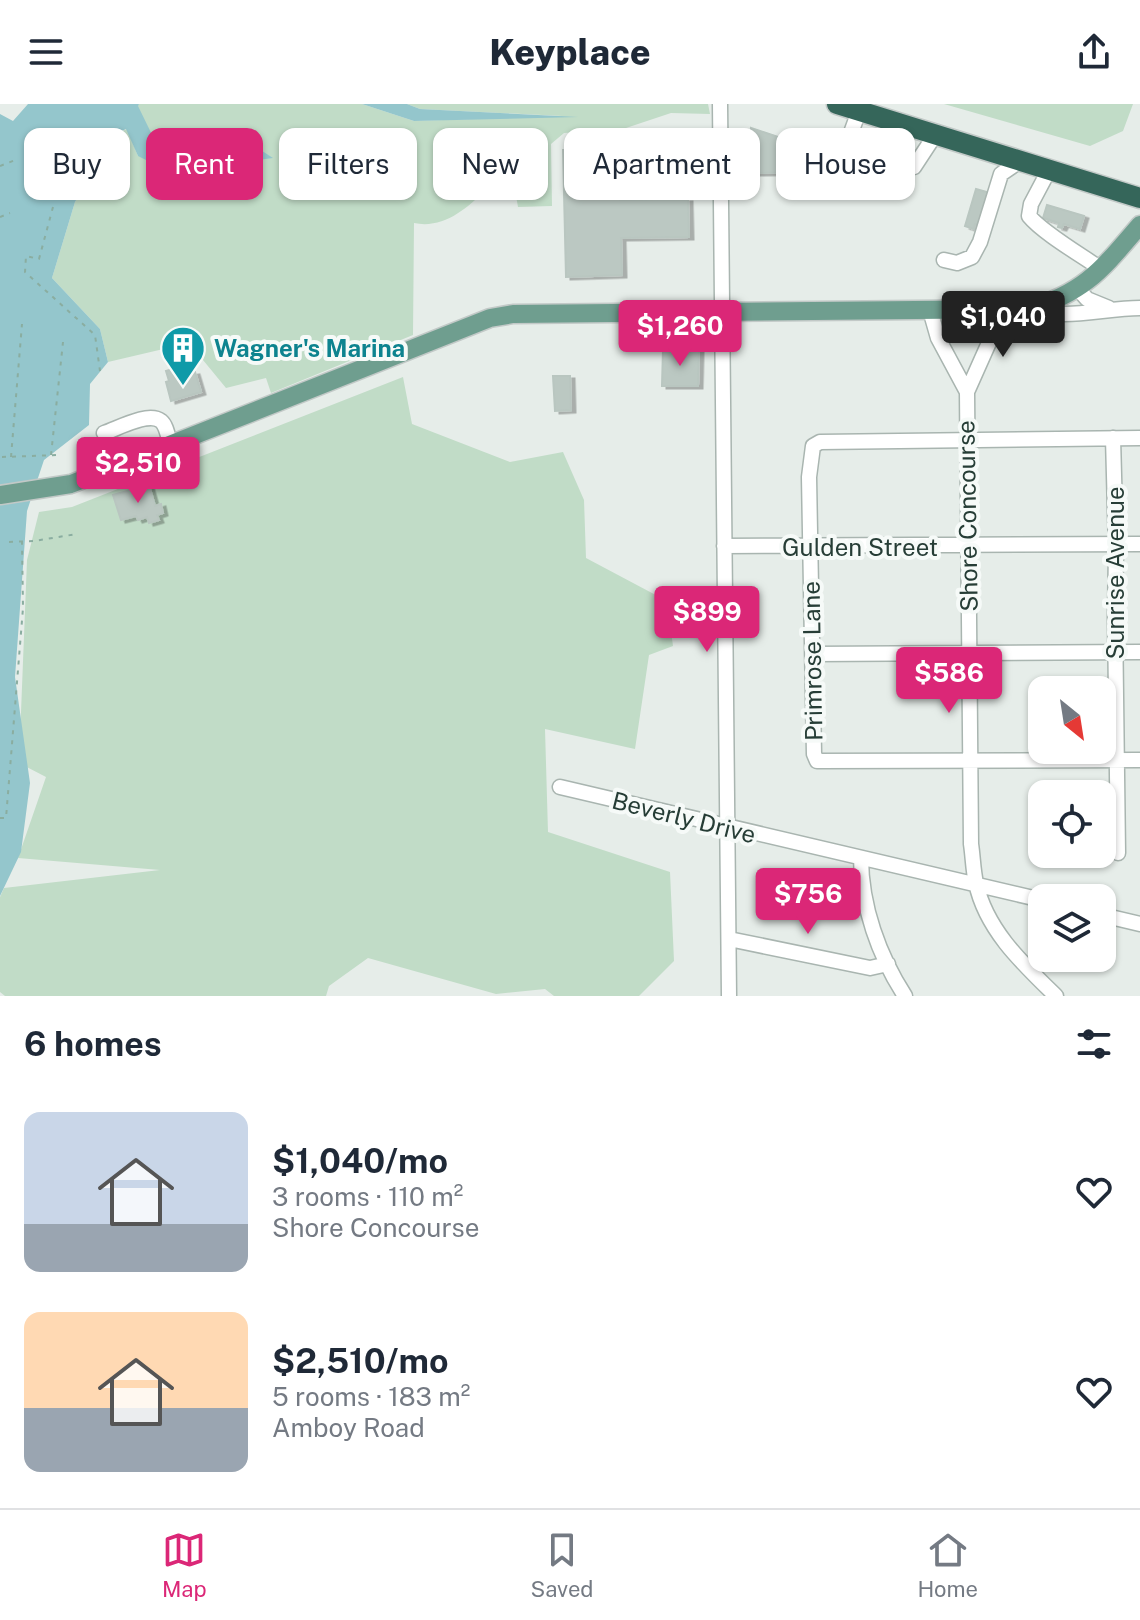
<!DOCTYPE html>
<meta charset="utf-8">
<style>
:root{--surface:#fff;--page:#f6f6f7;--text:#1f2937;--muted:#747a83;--line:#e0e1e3;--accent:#db2777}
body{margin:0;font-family:"Public Sans",sans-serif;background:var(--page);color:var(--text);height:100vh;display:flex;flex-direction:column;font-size:30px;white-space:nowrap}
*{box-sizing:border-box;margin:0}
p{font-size:26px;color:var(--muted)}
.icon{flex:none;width:44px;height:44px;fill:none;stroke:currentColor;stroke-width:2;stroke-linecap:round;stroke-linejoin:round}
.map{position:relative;height:892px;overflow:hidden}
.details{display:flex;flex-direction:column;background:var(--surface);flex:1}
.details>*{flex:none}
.banner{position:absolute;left:24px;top:24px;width:1092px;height:72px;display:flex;gap:16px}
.needle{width:52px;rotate:150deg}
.controls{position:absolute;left:1028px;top:572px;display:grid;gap:16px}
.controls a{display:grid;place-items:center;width:88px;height:88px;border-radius:16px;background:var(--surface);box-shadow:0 2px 6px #0004;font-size:40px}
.price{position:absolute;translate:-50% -68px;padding:0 18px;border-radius:8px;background:var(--accent);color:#fff;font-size:26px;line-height:52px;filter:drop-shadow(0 2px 4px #0008)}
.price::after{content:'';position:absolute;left:50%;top:48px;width:24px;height:18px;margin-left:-12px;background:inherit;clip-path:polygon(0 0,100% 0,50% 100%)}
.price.current{background:#222;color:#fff}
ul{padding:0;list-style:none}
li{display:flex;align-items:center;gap:24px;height:200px;padding:0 24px}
li span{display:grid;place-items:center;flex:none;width:224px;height:160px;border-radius:16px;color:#555}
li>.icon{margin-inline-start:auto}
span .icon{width:96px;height:96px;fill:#fffc;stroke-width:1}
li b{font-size:34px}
h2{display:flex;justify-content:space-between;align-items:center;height:96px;padding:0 24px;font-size:34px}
.pill{padding:0 28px;border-radius:16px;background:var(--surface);box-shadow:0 2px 6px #0004;font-size:28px;line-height:72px}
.pill.current{background:var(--accent);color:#fff}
header{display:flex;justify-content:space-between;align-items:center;height:104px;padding:0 24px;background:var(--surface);font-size:36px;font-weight:800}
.menu{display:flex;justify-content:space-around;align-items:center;height:112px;border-top:2px solid var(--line);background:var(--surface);font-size:22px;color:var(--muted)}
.menu a{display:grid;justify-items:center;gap:4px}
.menu .current{color:var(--accent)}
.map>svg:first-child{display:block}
</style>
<header><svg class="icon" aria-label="menu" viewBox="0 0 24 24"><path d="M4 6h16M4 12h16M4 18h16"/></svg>Keyplace<svg class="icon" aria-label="share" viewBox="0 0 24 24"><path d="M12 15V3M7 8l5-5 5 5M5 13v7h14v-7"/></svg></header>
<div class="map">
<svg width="1140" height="892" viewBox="0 0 1140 892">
<defs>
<filter id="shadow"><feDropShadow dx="4.5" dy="2.5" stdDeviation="0" flood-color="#0004"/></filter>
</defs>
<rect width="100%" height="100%" fill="#e6ede9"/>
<path fill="#c1dcc7" d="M139,0H362L414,17L562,12L420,5L407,0H708L710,10L671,9L623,25L564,29L551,40L552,102L518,103L515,86H485C466,106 442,125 414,119L413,231L271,289L266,274L226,284L189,239L108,258L100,225L52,174L75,98L113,31L127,25L138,52L272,54L255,43L160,47L137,2Z
M944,0H1133L1123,27L1090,42Z
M403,273L412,320L510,358L563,348L584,396L586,454L667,497L673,542L649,551L635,645L545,625L548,728L670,768L674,857L639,892H554L545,885L496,890L368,854L329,882L326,892H5L0,888V793L4,784L160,766L18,754L46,673L19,659L27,456L39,408L72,403Z"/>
<path fill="#94c6cc" d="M28,0H139L138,2L160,47L256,43L273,54L170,68L138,52L126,25L113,31L75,98L52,174L100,225L108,258L90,280L89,321L44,356L27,407L15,573L30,679L21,748L0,792V10L13,17Z
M362,0H407L420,5L578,13L414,17Z"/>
<path fill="#bbc8c2" stroke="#b9c6c0" stroke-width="2" filter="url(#shadow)" d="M751,24L808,43V68L752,69Z
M850,42L863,47L859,59L900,73L896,86L880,81L879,83L872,81L871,83L860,79L861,75L855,73L858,65L843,60Z
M618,45L620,96L688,95L689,133L621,134L622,171L566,173L563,46Z
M976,85L990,89L980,121L975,120L974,125L965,122Z
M1047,101L1084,112L1080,125L1064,120L1062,124L1058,123L1059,119L1043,114Z
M663,245H699L698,282H662Z
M184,262L186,270L195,268L201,288L171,297L166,278L169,277L166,267Z
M553,272H570L571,306L555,307Z
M149,381L155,402L161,400L163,409L157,411L159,416L149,419L147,413L138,416L136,412L121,416L113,391Z"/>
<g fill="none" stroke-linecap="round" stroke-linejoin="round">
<g stroke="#a9b5b0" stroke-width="17">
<path id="minor" d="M720,0L729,892
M859,7L848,37L914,63L935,31
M1049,66L1031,100L1029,112C1043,129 1081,151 1101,165
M944,156L957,159L972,153L980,138L1001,70L1020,57
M1078,185L1087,195L1109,204
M1004,205L967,288L971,740C973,753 973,766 976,779C986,826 1023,860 1056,892
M1028,205C1065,217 1103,204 1140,204
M930,206L938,234L967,288
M104,329C117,325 148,307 161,317C167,322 168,334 171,342
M1113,334L1116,445L1115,513L1118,749
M1140,334L820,338L813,342L809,373L814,650L817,657L1140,656
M724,442L1140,440
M813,550L1140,548
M560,683L1042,796
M861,754C861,802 879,852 905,892
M1102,811L1140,820
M729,835L870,864L888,860"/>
</g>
<g stroke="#c2c9c7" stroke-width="21">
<path id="major" d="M0,391L71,380L490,214L513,210L1028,205C1085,189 1103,164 1140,121"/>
</g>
<g stroke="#c2c9c7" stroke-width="23">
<path id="highway" d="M837,0L1140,94"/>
</g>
<path stroke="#8aada0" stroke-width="2" stroke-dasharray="4 6" stroke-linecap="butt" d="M0,62L18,55
M53,103L39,155L26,152L25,168L95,231L100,267
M0,113L10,109
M51,351L63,238
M2,353L57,351
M11,353L22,220
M9,438L34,437L77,430
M0,714H6L23,504L22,438"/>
<use href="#minor" stroke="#fff" stroke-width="14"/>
<use href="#major" stroke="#6f9e8f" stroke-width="18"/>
<use href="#highway" stroke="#35665a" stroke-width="20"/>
</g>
<defs>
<g id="building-pin" transform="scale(2.3)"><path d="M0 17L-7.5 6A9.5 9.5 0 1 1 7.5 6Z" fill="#0f9aa8" stroke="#f6faf8"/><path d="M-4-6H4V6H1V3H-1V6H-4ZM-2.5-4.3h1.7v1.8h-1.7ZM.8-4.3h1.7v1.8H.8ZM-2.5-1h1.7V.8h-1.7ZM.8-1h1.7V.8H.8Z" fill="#fff"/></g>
</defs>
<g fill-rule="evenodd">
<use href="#building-pin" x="183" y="244"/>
</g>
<g text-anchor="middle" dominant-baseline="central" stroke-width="8" stroke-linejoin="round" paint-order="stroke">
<g font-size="24" font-weight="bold" fill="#0d838f" stroke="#f6faf8" text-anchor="start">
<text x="214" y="244">Wagner's Marina</text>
</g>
<g font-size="24" fill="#263d36" stroke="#f6faf8">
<text transform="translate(967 412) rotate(-91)">Shore Concourse</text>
<text x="860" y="443">Gulden Street</text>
<text transform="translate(1115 469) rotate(-90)">Sunrise Avenue</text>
<text transform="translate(812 557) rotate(-91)">Primrose Lane</text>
<text transform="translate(684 713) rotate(14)">Beverly Drive</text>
</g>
</g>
</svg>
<div class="controls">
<a><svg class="needle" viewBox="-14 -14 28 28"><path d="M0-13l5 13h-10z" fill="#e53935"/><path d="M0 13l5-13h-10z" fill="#747a83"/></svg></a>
<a><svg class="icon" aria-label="locate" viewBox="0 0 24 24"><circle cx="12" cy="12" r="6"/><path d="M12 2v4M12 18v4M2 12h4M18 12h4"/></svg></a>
<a><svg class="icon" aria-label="layers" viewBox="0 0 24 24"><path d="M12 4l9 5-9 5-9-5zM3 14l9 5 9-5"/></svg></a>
</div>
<b class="price current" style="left:1003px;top:255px">$1,040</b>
<b class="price" style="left:680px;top:264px">$1,260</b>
<b class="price" style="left:138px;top:401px">$2,510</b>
<b class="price" style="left:707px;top:550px">$899</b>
<b class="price" style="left:949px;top:611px">$586</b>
<b class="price" style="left:808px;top:832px">$756</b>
<div class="banner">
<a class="pill">Buy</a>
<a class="pill current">Rent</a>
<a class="pill">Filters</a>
<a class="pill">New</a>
<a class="pill">Apartment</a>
<a class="pill">House</a>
</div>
</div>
<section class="details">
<h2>6 homes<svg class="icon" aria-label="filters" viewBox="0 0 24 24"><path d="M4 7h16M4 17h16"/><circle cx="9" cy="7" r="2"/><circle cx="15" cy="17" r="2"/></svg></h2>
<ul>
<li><span style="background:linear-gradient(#c9d6e8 70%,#9aa5b1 0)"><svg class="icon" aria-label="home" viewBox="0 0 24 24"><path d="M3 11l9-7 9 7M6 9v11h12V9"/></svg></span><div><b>$1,040/mo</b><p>3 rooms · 110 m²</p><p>Shore Concourse</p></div><svg class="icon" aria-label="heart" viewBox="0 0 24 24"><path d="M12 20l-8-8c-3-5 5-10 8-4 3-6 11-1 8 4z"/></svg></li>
<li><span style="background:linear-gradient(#ffd9b3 60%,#9aa5b1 0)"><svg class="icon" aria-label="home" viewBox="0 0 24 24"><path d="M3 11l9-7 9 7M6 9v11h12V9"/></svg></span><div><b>$2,510/mo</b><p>5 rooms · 183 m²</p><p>Amboy Road</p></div><svg class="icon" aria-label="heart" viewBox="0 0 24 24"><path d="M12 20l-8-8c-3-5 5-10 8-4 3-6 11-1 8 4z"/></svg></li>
</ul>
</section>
<nav class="menu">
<a class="current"><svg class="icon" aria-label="map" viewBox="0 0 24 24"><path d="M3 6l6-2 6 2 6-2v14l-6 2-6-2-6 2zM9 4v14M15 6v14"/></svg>Map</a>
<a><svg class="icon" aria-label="saved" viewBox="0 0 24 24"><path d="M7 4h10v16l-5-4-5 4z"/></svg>Saved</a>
<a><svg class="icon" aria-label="home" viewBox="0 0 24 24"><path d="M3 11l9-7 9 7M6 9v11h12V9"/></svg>Home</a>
</nav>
